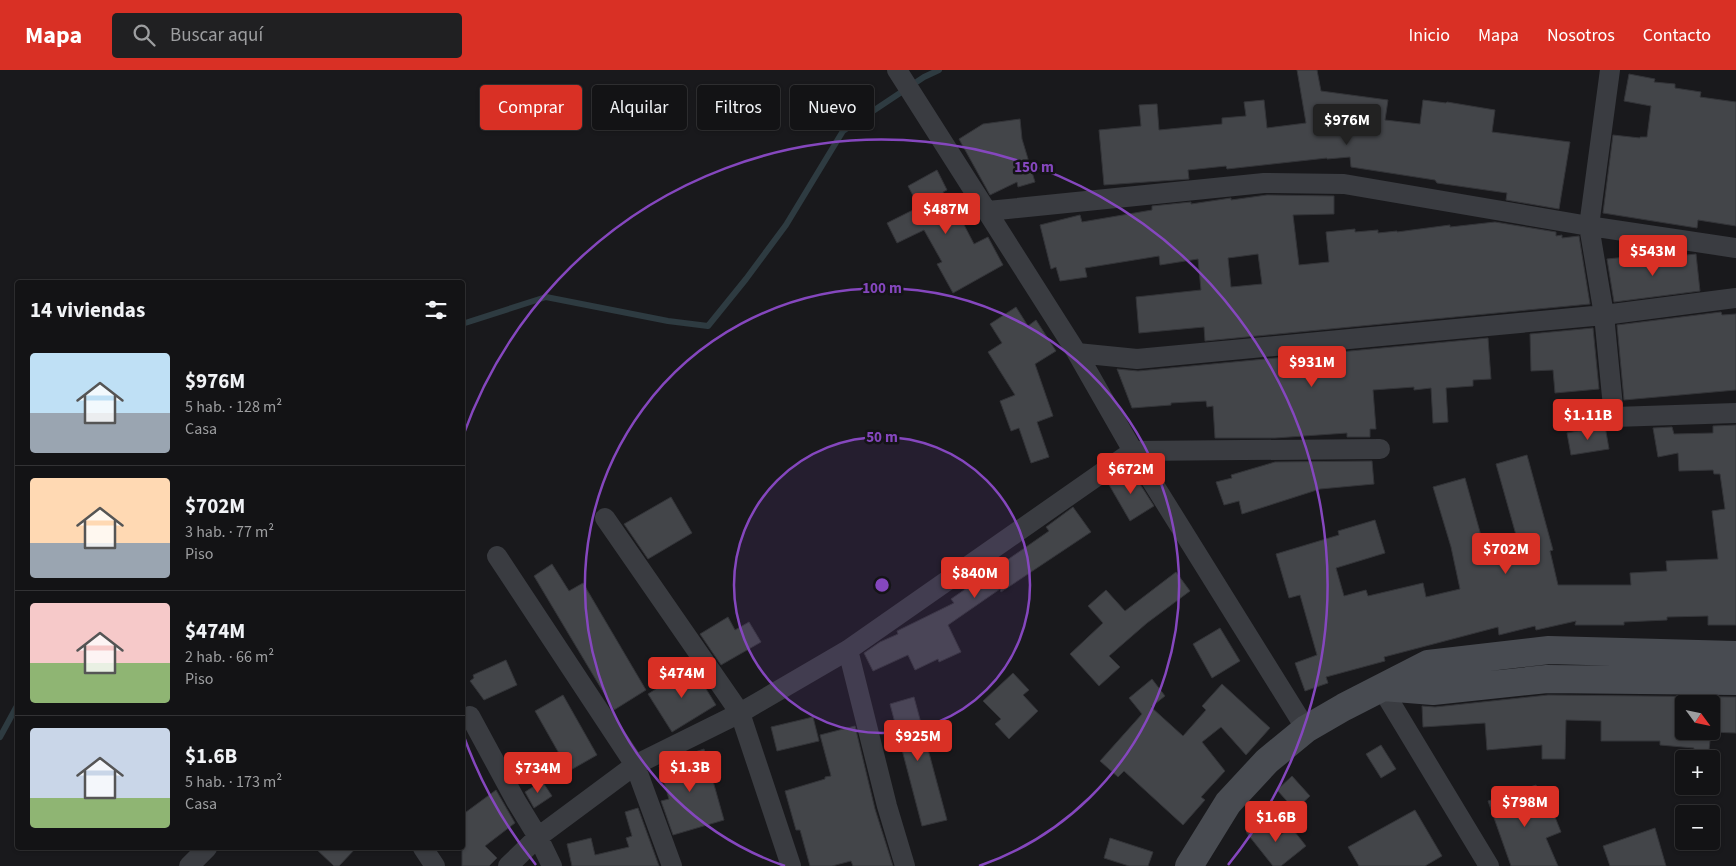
<!DOCTYPE html>
<html lang="es">
<meta charset="utf-8">
<style>
:root{--surface:#131315;--page:#202022;--text:#f1f3f6;--muted:#9d9ea0;--line:#323234;--accent:#d93025}
body{margin:0;font-family:"Source Sans 3",sans-serif;background:var(--page);color:var(--text);height:100vh;display:flex;flex-direction:column;font-size:19px;white-space:nowrap}
*{box-sizing:border-box;margin:0}
p{font-size:16px;color:var(--muted)}
.icon{flex:none;width:28px;height:28px;fill:none;stroke:currentColor;stroke-width:2;stroke-linecap:round;stroke-linejoin:round}
.map{position:relative;flex:1;overflow:hidden}
.side{position:absolute;left:15px;top:210px;width:450px;height:570px;display:flex;flex-direction:column;background:var(--surface);border-radius:5px;box-shadow:0 1px 4px #0004,0 0 0 1px var(--line)}
.side>*{flex:none}
.guide{position:absolute;left:480px;top:15px;width:475px;height:45px;display:flex;gap:10px}
.needle{width:32px;rotate:123deg}
.controls{position:absolute;left:1675px;top:625px;display:grid;gap:10px}
.controls a{display:grid;place-items:center;width:45px;height:45px;border-radius:5px;background:var(--surface);box-shadow:0 1px 4px #0004,0 0 0 1px var(--line);font-size:25px}
.price{position:absolute;translate:-50% -42px;padding:0 11px;border-radius:5px;background:var(--accent);color:#fff;font-size:16px;line-height:32px;filter:drop-shadow(0 1px 2px #0008)}
.price::after{content:'';position:absolute;left:50%;top:30px;width:15px;height:11px;margin-left:-8px;background:inherit;clip-path:polygon(0 0,100% 0,50% 100%)}
.price.current{background:#222;color:#fff}
ul{padding:0;list-style:none}
li{display:flex;align-items:center;gap:15px;height:125px;padding:0 15px}
li+li{border-top:1px solid var(--line)}
li span{display:grid;place-items:center;flex:none;width:140px;height:100px;border-radius:5px;color:#555}
li>.icon{margin-inline-start:auto}
span .icon{width:60px;height:60px;fill:#fffc;stroke-width:1}
li b{font-size:21px}
h2{display:flex;justify-content:space-between;align-items:center;height:60px;padding:0 15px;font-size:21px}
.chip{padding:0 18px;border-radius:5px;background:var(--surface);box-shadow:0 1px 4px #0004,0 0 0 1px var(--line);font-size:18px;line-height:45px}
.chip.current{background:var(--accent);color:#fff}
header{display:flex;align-items:center;gap:30px;box-sizing:border-box;height:70px;padding:0 25px;background:var(--accent);color:#fff}
header strong{font-size:24px}
nav{display:flex;gap:28px;margin-inline-start:auto;font-size:18px}
.search{width:350px;height:45px;background:var(--page);display:flex;align-items:center;gap:12px;box-sizing:border-box;padding:0 18px;border-radius:5px;color:var(--muted);font-size:19px}
.map>svg:first-child{display:block}
</style>
<header>
<strong>Mapa</strong>
<div class="search"><svg class="icon" aria-label="search" viewBox="0 0 24 24"><circle cx="10" cy="10" r="6"/><path d="M15 15l6 6"/></svg>Buscar aquí</div>
<nav><a>Inicio</a><a>Mapa</a><a>Nosotros</a><a>Contacto</a></nav>
</header>
<div class="map">
<svg width="1736" height="796" viewBox="0 0 1736 796">
<rect width="100%" height="100%" fill="#19191c"/>
<g fill="none" stroke-linecap="round" stroke-linejoin="round">
<path stroke="#2e3b41" stroke-width="6" d="M462,254L546,227L668,251L708,256L746,209L786,155L843,61L924,7L939,0
M0,667L18,634"/>
</g>
<path fill="#434549" stroke="#333438" fill-rule="evenodd" d="M1297,0H1317L1321,21L1388,30L1385,50L1420,54L1423,30L1446,33L1447,32L1495,40L1492,62L1570,72L1559,139L1506,130L1507,123L1437,113L1435,110L1351,97L1350,87L1327,89V88L1227,99L1226,96L1188,100L1189,109L1104,115L1099,60L1141,56L1139,35L1157,34L1159,60L1222,54V48L1246,46L1244,32L1264,30L1267,58L1306,53Z
M1629,4L1655,9L1654,12L1675,14V18L1701,22L1700,27L1736,32V156L1698,150L1697,158L1603,143L1613,65L1640,68V67H1647L1651,36L1624,31Z
M1020,49L1022,69L1035,112L1018,117L1017,112L990,125L959,69L983,54Z
M937,100L947,120L943,122L957,148L960,147L974,174L988,167L1003,195L953,223L937,194L942,192L924,160L897,173L887,153L919,137L908,116Z
M1267,125L1334,126V144L1293,145L1299,195L1329,192L1326,162L1355,159V162L1378,160V163L1397,161V162L1450,155V157L1495,152L1556,162V166L1562,165V168L1579,166L1590,234L1205,271L1204,257L1139,263L1136,227L1201,220L1198,189L1160,195L1159,186L1085,198L1087,207L1060,211L1056,197L1051,199L1040,155L1080,145L1082,152L1152,140V136L1191,132V134L1231,128V130ZM1258,184L1262,214L1231,217L1228,188Z
M1696,184L1700,221L1614,232L1607,189L1647,185V189Z
M1016,237L1028,256L1036,250L1056,281L1035,294L1053,346L1037,352L1049,387L1031,393L1019,358L1011,361L1000,331L1015,325L988,282L1002,273L990,254Z
M1721,242L1722,245L1736,244V320L1624,330L1617,255Z
M1593,258L1599,319L1555,323L1553,300L1531,301L1530,264Z
M1488,268L1491,309L1473,310V316L1446,318L1448,352L1433,353L1431,318L1414,320V317L1373,320L1376,359H1370V367H1347V363L1275,368H1215L1213,336L1207,337L1206,331L1171,333V335L1132,338L1117,299L1138,301Z
M1736,355V555H1708V546L1667,547V550L1624,552V555H1575L1576,551L1536,560L1535,556L1499,565L1498,557L1384,587L1385,591L1326,607L1328,613L1305,621L1295,593L1317,585L1300,525L1289,528L1276,484L1339,465L1338,461L1375,450L1385,483L1336,498L1344,526L1366,520L1368,526L1423,513L1426,527L1460,519L1451,477L1433,417L1465,408L1485,480L1518,472L1496,394L1527,385L1553,480L1550,481L1558,515H1631L1630,503L1667,501L1666,491L1718,489L1712,441L1725,439L1720,404H1714L1713,400L1679,401L1678,383L1658,387L1653,358L1672,357L1674,364L1713,363V356Z
M1605,356L1609,379L1571,385L1567,363Z
M1372,391L1374,414L1320,419L1242,444L1239,431L1224,435L1216,412L1232,408L1231,405L1275,392Z
M1131,400L1154,436L1130,451L1108,413Z
M671,427L692,463L648,489L624,454Z
M1073,437L1091,462L1001,522L1000,519L948,555L961,582L939,592L938,589L915,600L908,585L873,601L864,583L880,572L898,564L897,561L954,533L951,529L1049,461L1046,457Z
M552,494L569,521L583,513L646,620L614,640L534,506Z
M1176,502L1190,521L1147,553L1109,586L1120,597L1099,616L1070,584L1103,553L1088,536L1106,520L1125,541Z
M728,547L735,560L749,552L761,572L721,595L700,564Z
M1220,558L1240,591L1212,608L1193,574Z
M506,590L517,615L484,630L470,611L474,608L473,605Z
M692,596L716,635L672,662L648,624Z
M1013,603L1029,620L1023,625L1038,641L1009,669L995,654L1001,649L983,631Z
M1152,609L1165,626L1151,637L1183,666L1206,640L1202,636L1222,614L1270,658L1246,685L1221,657L1202,672L1225,701L1201,727L1205,730L1183,755L1124,701L1118,707L1100,691L1142,644L1129,628Z
M563,625L597,685L569,701L535,641Z
M1548,625L1736,627V663L1711,662L1708,689H1693L1694,678L1660,675V671H1601V651L1566,650L1565,689H1542V675L1487,680L1485,653L1423,657L1422,636L1435,637ZM1684,634H1711V661H1684Z
M914,627L947,750L922,756L890,634Z
M813,647L819,671L777,681L771,657Z
M855,656L875,739L893,796H853L851,791L832,796H810L800,760H796L785,721L825,709V707L831,706L820,665Z
M1381,675L1396,699L1381,708L1366,684Z
M704,679L724,750L673,765L661,731L669,729L659,696L674,689Z
M1292,706L1310,726L1295,740L1277,720Z
M542,711L552,726L534,738L525,722Z
M1536,715L1545,745L1553,742L1561,762L1546,768L1558,796H1511L1488,731Z
M496,720L515,753L485,776L497,788L489,796H462V745Z
M638,738L659,796H572L567,774L591,768L595,785L629,777L626,768L632,766L625,742Z
M1415,740L1442,786L1425,796H1359L1348,777Z
M1263,749L1278,767L1291,757L1306,776L1281,796H1273L1246,762Z
M1655,758L1666,796H1610L1603,776Z
M1110,768L1153,782L1148,796H1129L1104,788Z
M315,778H356L339,796H334Z"/>
<g fill="none" stroke-linecap="round" stroke-linejoin="round">
<path stroke="#3a3c41" stroke-width="20" d="M897,0L1077,283L1133,381L1306,659
M1610,0L1589,156L1604,245L1614,347L1736,343
M988,141L1264,113L1344,114L1589,156L1736,178
M1077,283L1137,289L1604,245L1736,228
M605,448L740,643L791,796
M497,486L635,695L672,796
M848,580L887,736L905,796
M1381,617L1489,796
M470,646L516,731L538,767L552,796
M423,778L435,796
M189,796L207,778
M508,796L538,767L635,695L740,643L848,580L1133,381L1380,379"/>
<path stroke="#484b51" stroke-width="28" d="M1383,617L1433,621L1547,609L1736,611
M1189,796L1228,733L1267,691L1306,659L1344,637L1428,594L1549,580L1736,585"/>
</g>
<circle cx="882" cy="515" r="148" fill="#8547be" fill-opacity=".12"/>
<g fill="none" stroke="#8547be" stroke-width="2.5">
<circle cx="882" cy="515" r="148"/>
<path d="M785 796A297 297 0 1 1 979 796"/>
<path d="M536 795A445 445 0 0 1 463 664M463 366A445 445 0 1 1 1228 795"/>
</g>
<circle cx="882" cy="515" r="8" fill="#8547be" stroke="#141417" stroke-width="2.5"/>
<g font-size="15" text-anchor="middle" font-weight="bold" fill="#8547be" stroke="#141417" stroke-width="5" stroke-linejoin="round" paint-order="stroke">
<text x="1034" y="102">150 m</text>
<text x="882" y="223">100 m</text>
<text x="882" y="372">50 m</text>
</g>
</svg>
<div class="controls">
<a><svg class="needle" viewBox="-14 -14 28 28"><path d="M0-13l5 13h-10z" fill="#e53935"/><path d="M0 13l5-13h-10z" fill="#9d9ea0"/></svg></a>
<a>+</a>
<a>−</a>
</div>
<b class="price current" style="left:1347px;top:76px">$976M</b>
<b class="price" style="left:946px;top:165px">$487M</b>
<b class="price" style="left:1653px;top:207px">$543M</b>
<b class="price" style="left:1312px;top:318px">$931M</b>
<b class="price" style="left:1588px;top:371px">$1.11B</b>
<b class="price" style="left:1131px;top:425px">$672M</b>
<b class="price" style="left:1506px;top:505px">$702M</b>
<b class="price" style="left:975px;top:529px">$840M</b>
<b class="price" style="left:682px;top:629px">$474M</b>
<b class="price" style="left:918px;top:692px">$925M</b>
<b class="price" style="left:690px;top:723px">$1.3B</b>
<b class="price" style="left:538px;top:724px">$734M</b>
<b class="price" style="left:1525px;top:758px">$798M</b>
<b class="price" style="left:1276px;top:773px">$1.6B</b>
<div class="guide">
<a class="chip current">Comprar</a>
<a class="chip">Alquilar</a>
<a class="chip">Filtros</a>
<a class="chip">Nuevo</a>
</div>
<section class="side">
<h2>14 viviendas<svg class="icon" aria-label="filters" viewBox="0 0 24 24"><path d="M4 7h16M4 17h16"/><circle cx="9" cy="7" r="2"/><circle cx="15" cy="17" r="2"/></svg></h2>
<ul>
<li><span style="background:linear-gradient(#bfe0f5 60%,#9aa5b1 0)"><svg class="icon" aria-label="home" viewBox="0 0 24 24"><path d="M3 11l9-7 9 7M6 9v11h12V9"/></svg></span><div><b>$976M</b><p>5 hab. · 128 m²</p><p>Casa</p></div></li>
<li><span style="background:linear-gradient(#ffd9b3 65%,#9aa5b1 0)"><svg class="icon" aria-label="home" viewBox="0 0 24 24"><path d="M3 11l9-7 9 7M6 9v11h12V9"/></svg></span><div><b>$702M</b><p>3 hab. · 77 m²</p><p>Piso</p></div></li>
<li><span style="background:linear-gradient(#f6c9c9 60%,#8fb573 0)"><svg class="icon" aria-label="home" viewBox="0 0 24 24"><path d="M3 11l9-7 9 7M6 9v11h12V9"/></svg></span><div><b>$474M</b><p>2 hab. · 66 m²</p><p>Piso</p></div></li>
<li><span style="background:linear-gradient(#c9d6e8 70%,#8fb573 0)"><svg class="icon" aria-label="home" viewBox="0 0 24 24"><path d="M3 11l9-7 9 7M6 9v11h12V9"/></svg></span><div><b>$1.6B</b><p>5 hab. · 173 m²</p><p>Casa</p></div></li>
</ul>
</section>
</div>
